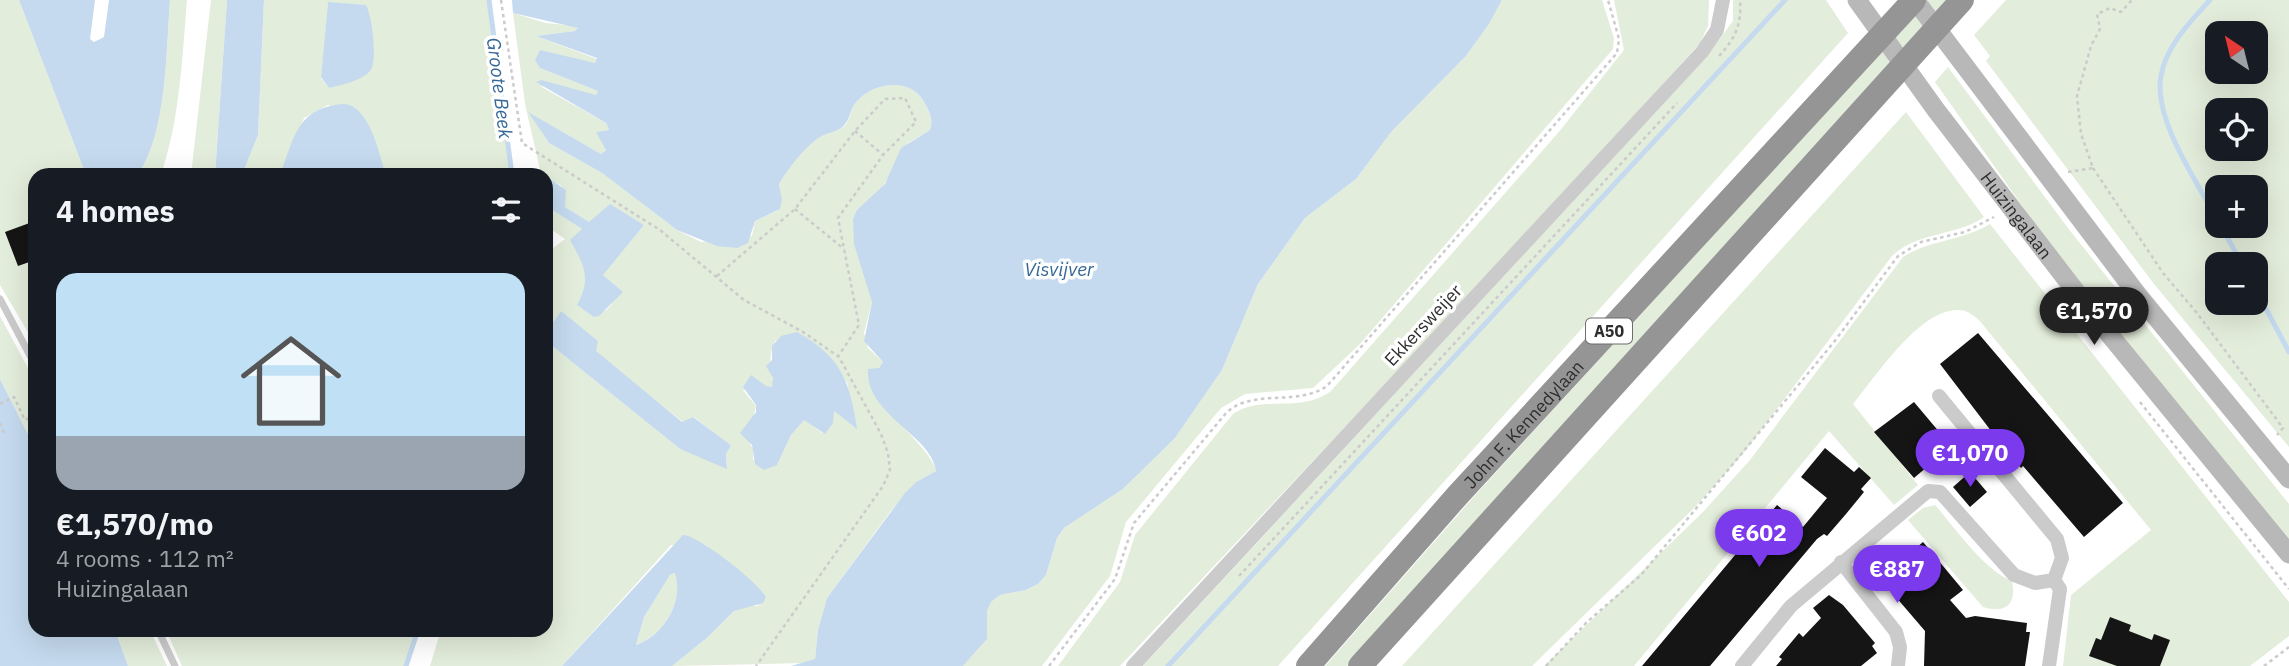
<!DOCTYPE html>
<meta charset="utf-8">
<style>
:root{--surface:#171b24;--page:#20242c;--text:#f1f3f6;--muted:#9ea1a6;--accent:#7c3aed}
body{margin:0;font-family:"IBM Plex Sans",sans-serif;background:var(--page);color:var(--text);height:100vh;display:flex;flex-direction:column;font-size:26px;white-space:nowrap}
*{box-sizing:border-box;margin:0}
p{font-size:23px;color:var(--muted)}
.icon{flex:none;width:38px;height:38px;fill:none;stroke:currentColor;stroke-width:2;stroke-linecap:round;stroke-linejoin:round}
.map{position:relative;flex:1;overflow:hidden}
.side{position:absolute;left:28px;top:168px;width:525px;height:469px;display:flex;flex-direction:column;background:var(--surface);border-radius:21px;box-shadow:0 7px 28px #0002}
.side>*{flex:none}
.needle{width:46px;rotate:325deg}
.controls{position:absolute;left:2205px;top:21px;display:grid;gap:14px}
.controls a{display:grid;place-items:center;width:63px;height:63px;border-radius:14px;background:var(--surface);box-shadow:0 7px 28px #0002;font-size:35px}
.price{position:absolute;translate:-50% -60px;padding:0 16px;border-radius:24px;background:var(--accent);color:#fff;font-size:23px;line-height:46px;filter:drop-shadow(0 2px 4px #0008)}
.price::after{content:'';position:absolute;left:50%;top:42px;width:21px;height:16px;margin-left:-10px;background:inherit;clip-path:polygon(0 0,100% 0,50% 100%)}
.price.on{background:#222;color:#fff}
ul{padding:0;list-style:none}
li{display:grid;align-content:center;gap:14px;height:371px;padding:0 28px}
li span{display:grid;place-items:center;height:217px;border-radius:21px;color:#555}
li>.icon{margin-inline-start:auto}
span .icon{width:126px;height:126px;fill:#fffc;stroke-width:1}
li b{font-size:30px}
h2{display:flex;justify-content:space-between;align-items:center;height:84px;padding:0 28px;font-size:30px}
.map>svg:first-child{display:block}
</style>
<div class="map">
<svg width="2289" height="666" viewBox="0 0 2289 666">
<rect width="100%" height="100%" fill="#fff"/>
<path fill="#e3eddb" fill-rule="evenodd" d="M0,0H19L86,175H35V344L0,285Z
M170,0H187C182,60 180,118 161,175H138C167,130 166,52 170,0Z
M211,0H227L215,175H191Z
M264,0H489L512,175H386L363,116L328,105L304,118L280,175H242L258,135ZM328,3L366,5L363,76L329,88L321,78Z
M1502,0H1602L1614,38L1613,49L1360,344L1313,388L1245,394L1221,408L1126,522L1110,576L1042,666H963L987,639V611L991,602L1000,595L1026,590L1038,584L1046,575L1057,538L1064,528L1123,489L1175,438L1222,370L1258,284L1305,218L1356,179L1392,131L1466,56L1489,24Z
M1614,0H1709L1708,26L1700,43L1534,226L1120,666H1058L1120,582L1135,535L1233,414C1262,394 1301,414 1331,391L1558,133L1624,50Z
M1733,0H1826L1848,33L1278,666H1143L1704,60L1733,21Z
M1928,0H1948L1347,666H1325L1478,492Z
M2006,0H2289V447L2154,284L1986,61L1990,56L1974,35ZM2217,33H2256V72H2217ZM2217,110H2256V149H2217ZM2256,187V226H2217V187ZM2217,264H2256V303H2217Z
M513,13L546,23L576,26L578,30L575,31L536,36L597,59L595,63L579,60L540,68L598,91L596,95L540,86L606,123L609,130L598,132L606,150L601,154L529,113L549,143L602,173L677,230L701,242L752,236L755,221L777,211L782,199L779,184C789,168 805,146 822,136C829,132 840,132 846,124C850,119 850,110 854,105C869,83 908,76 923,100C928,109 934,120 930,130L908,143L882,188L857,210L872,302L864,333L868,348L883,362L879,368L877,397C890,416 934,454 936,471L916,482L890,512L827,598L818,630L815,659L808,663L672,666L708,637L734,611L746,605L759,606L706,545H671L562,666H430L441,630H546V341L680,449L727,468L726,454L731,446L694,417L683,422L601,357L561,311L546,333V244L553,248L565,239L546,226V206L582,229L578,253C587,266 587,276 585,291L605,311L612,304L614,284L602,275L644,225L610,205L589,223L565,207L562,186L541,174L525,104ZM776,340L847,382L856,428L834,411L822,433L804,419L791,435L777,465L753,460V449L748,440L756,406L743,390L772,387L774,383C770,371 768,352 776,340Z
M1948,67L2071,232L2289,504V542L2051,247L1935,82Z
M1906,112L1984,217C1955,237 1918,231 1892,256L1743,454L1696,506L1532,666H1402Z
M1990,224L2289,602V636L2250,666H2063L2071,595L2151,530L1979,320C1975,317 1969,312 1965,311C1924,301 1876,377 1853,404L1918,485L1894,505L1829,431L1634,666H1544L1703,512L1750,460L1903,257C1929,240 1962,241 1990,224Z
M0,316L35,381V448L0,379Z
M1935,505C1955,528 1985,571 2012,581C2017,604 2006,614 1983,607L1908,520L1923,508Z
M676,573C683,603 664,634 636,645L644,617L670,575Z
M115,630H150L167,666H128Z
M166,630H273L276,635L286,636L295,630H418L406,666H182Z"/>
<path fill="#c5daef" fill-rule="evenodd" d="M19,0H95L90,39L94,42L104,37L109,0H170C166,52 167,131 138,175H86Z
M227,0H264L258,135L242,175H215Z
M512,0H1502L1489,24L1466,56L1392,131L1356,179L1305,218L1258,284L1222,370L1175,438L1123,489L1064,528L1057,538L1046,575L1038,584L1026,590L1000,595L991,602L987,611V639L963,666H791L815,659L818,630L827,598L905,493L916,482L936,471C932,435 865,415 868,369L879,368L883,362L864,341L872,302L854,244L853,219L857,210L885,184L901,148L930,130C934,119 928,109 923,100C908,76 869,83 854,105C850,110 850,119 845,124C840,132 829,132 822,136C805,146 789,168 779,184L782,199L780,209L755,221L748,243L737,248L717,246L677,230L602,173L549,143L528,112L601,154L606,150L596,132L609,130L606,123L536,82L541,80L596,95L598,91L540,68L535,60L540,50L595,63L597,58L536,36L575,31L578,28L513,13Z
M328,2L366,5C372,16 378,61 370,71C362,81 340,85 329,88L321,77Z
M345,104C370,107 379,154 386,175H280C295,136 297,107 345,104Z
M546,176L566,190L565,207L589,222L610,204L644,225L603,275L623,292L599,316L594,317L577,305C592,278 584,265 570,240L582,229L546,206Z
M561,311L598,341L596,351L682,422L693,417L728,443L731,446L726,454L727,469L680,449L546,341L547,331Z
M797,332C840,356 850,380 857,429L834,411L833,423L825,434L804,420L791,435L777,465L764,470L755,464L752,445L740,433L756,412V405L743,387L751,375L766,386L772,387L773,378L766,366L772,360V346L781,336Z
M0,379L35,448V630H115L128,666H0Z
M683,535C698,535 758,582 766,597L763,603L734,611L708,637L672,666H562ZM675,573C684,602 664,635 636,645L644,617L670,575Z"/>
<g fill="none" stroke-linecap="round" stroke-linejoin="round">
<path stroke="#c5daef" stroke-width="5" d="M489,0L512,175
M2210,0C2190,22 2166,46 2161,76C2153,119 2197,182 2217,219
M2221,226L2242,264
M2256,290L2289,352
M406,666L418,630
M1168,666L1785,0"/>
</g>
<path fill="#151515" d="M35,221V260L18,266L5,232Z
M1978,333L2123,503L2084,537L2023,466L2021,468L2011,457L1940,364Z
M1914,402L1946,440L1930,454L1935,460L1914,478L1874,432Z
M1825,448L1854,472L1859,467L1871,478L1861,489L1864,492L1846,514L1827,536L1824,534L1817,539L1710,666H1642L1777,505L1803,527L1827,498L1801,477Z
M1970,472L1987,492L1970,507L1953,487Z
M1923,542L1963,590L1950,600L1966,618L1975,616L2027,623L2026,632H2030L2025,666H1924L1925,631L1877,575L1880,573L1875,566L1891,553L1899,563Z
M1829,595L1843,605L1875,643L1872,646L1877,653L1861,666H1776L1782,659L1779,657L1799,633L1803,637L1821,618L1813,608Z
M2110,617L2131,625L2129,631L2152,640L2154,634L2170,640L2160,666H2117L2089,656L2096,638L2101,640Z"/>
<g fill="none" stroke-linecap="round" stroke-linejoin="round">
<path stroke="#cbcbcb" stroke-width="2.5" stroke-dasharray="3.5 3.5" stroke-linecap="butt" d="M501,0L522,143L660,230L744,300L803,332L839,357L881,434L888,453L890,470L883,486L756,666
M1719,56C1735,39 1742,24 1740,0
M855,131L882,154
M2093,168L2163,273L2197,313L2283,428L2277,435
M2068,172L2093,168L2081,134L2077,96L2091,46L2100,29L2097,14L2110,8L2121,12L2132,0
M795,209L844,249
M717,276L795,209L855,131L885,99L905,98L916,122L883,155L838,218L859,325L839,355
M2140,402L2289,589
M0,404L14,397L25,420L35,415
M0,423L5,436
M1239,576L1677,103
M1049,666L1115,579L1134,523L1227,412C1255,388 1296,407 1327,386L1617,53L1619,39L1608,0
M1546,666L1587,622L1641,575L1834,342L1898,256L1921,242L1965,232L1994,217
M2264,666L2289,647"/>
<path stroke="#cbcbcb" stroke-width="7" d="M0,299L35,365
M158,630L175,666"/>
<path stroke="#cbcbcb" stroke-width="14" d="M1841,562L1896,632L1900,647L1898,666
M1133,666L1702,52L1717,30L1723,0
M1742,666L1791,606L1928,491L1940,492L2014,575L2035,583L2054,580L2062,558L2057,539L1939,396
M2049,666L2060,589L2054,580"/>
<g stroke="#b8b8b8" stroke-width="19">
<path id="s1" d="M1857,0L1936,110L2100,323L2289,554"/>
<path d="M1915,0L2137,294L2289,479"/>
</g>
<g stroke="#959595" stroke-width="24">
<path id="s2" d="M1308,666L1457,496L1914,0"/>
<path d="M1360,666L1962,0"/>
</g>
</g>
<g text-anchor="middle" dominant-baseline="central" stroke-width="7" stroke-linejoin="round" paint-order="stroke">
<rect fill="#fff" stroke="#6d6d6d" stroke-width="2" x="1586" y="318.5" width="46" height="25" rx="5"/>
<g font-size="16" font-weight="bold" fill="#2e2e2e">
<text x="1609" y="331">A50</text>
</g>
<g font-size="18" fill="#2e2e2e" stroke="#fff">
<text stroke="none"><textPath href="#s1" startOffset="268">Huizingalaan</textPath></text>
<text transform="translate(1423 325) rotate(-47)">Ekkersweijer</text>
<text stroke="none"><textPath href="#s2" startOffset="324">John F. Kennedylaan</textPath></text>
</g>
<g font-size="19" font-style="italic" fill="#356898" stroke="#fff">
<text transform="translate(500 88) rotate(83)">Groote Beek</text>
<text x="1059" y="269">Visvijver</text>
</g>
</g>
</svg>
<div class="controls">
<a><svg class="needle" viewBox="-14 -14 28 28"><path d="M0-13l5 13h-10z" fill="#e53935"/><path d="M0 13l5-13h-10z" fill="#9ea1a6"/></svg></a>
<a><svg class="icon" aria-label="locate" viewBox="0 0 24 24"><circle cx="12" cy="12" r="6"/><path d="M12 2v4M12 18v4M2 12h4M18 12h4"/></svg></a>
<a>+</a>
<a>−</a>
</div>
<b class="price on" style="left:2094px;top:347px">€1,570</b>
<b class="price" style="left:1970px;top:489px">€1,070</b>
<b class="price" style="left:1759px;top:569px">€602</b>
<b class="price" style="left:1897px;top:605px">€887</b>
<section class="side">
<h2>4 homes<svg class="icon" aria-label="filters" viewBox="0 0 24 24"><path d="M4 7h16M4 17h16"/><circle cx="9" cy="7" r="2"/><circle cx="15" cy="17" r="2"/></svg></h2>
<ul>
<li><span style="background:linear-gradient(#bfe0f5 75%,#9aa5b1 0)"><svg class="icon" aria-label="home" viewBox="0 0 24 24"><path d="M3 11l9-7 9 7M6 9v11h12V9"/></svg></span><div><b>€1,570/mo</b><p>4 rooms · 112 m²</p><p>Huizingalaan</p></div></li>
</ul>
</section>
</div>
